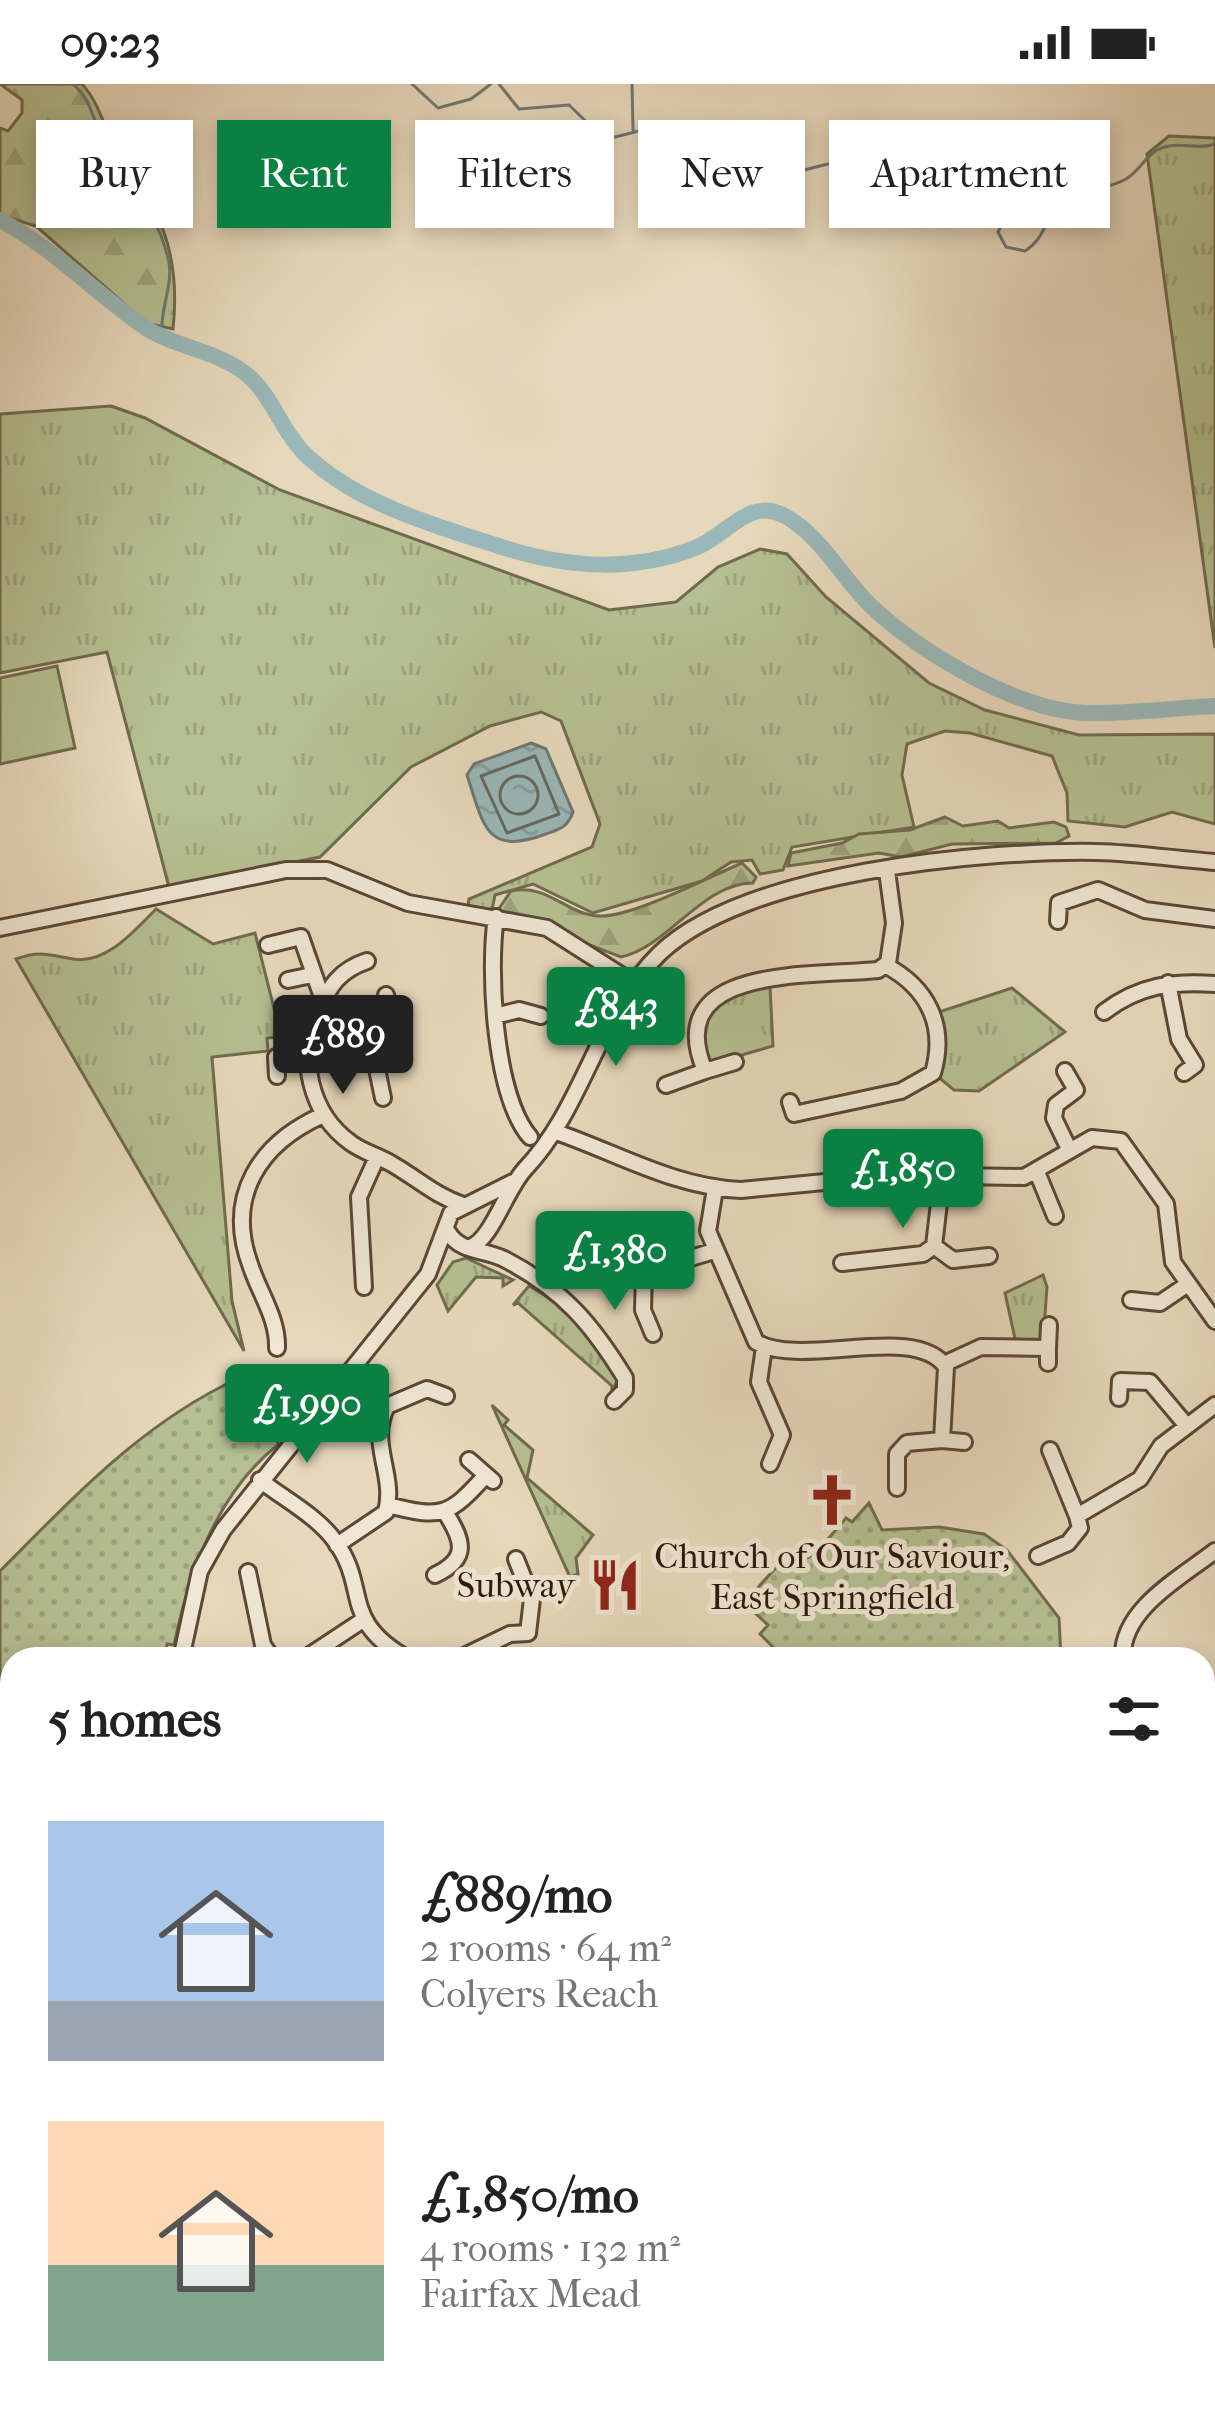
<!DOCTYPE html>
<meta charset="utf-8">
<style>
:root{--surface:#fff;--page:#f2f2f2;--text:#222;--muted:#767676;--accent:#0b8043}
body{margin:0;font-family:"IM FELL French Canon",serif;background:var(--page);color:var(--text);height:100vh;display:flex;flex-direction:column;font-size:45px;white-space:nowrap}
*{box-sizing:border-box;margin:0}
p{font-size:39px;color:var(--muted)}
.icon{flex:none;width:66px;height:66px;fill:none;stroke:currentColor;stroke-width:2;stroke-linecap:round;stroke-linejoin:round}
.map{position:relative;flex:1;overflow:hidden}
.panel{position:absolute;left:0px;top:1563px;width:1215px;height:771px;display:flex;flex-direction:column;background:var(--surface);border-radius:36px 36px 0 0;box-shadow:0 6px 18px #0003}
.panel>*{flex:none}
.hud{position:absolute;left:36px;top:36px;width:1143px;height:108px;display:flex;gap:24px}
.price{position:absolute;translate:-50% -102px;padding:0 27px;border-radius:12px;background:var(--accent);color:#fff;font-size:39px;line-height:78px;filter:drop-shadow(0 3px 6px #0008)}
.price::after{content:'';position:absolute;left:50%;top:72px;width:36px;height:27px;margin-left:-18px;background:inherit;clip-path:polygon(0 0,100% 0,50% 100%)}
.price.active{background:#222;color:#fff}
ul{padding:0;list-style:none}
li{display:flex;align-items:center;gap:36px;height:300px;padding:0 48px}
li span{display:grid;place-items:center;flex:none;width:336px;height:240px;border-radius:0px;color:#555}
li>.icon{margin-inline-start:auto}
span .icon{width:144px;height:144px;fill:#fffc;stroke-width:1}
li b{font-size:51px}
h2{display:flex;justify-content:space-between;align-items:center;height:144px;padding:0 48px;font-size:51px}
.chip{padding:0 42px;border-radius:0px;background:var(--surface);box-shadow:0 6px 18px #0003;font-size:42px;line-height:108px}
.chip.active{background:var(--accent);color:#fff}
.status{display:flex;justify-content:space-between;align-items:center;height:84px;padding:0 60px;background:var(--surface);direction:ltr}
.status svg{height:33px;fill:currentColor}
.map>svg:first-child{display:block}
</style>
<div class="status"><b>09:23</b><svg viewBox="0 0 49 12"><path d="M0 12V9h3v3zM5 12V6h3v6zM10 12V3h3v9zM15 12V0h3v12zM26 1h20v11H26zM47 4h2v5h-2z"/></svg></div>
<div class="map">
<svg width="1215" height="2332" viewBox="0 0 1215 2332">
<defs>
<pattern id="grass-tufts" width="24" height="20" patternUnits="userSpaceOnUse" patternTransform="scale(3)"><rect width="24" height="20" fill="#b5bf91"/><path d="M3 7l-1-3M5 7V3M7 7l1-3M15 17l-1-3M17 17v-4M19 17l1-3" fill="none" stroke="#9ca37c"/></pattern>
<pattern id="forest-firs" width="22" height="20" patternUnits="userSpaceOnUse" patternTransform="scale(3)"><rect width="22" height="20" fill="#b5bf91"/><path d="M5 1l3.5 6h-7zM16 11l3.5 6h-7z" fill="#9ca37c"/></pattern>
<pattern id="park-dots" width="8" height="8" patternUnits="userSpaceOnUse" patternTransform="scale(3)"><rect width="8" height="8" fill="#b5bf91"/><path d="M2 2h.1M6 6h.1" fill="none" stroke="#9ca37c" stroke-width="1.8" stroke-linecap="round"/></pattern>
<pattern id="water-ripples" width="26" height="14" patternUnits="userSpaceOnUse" patternTransform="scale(3)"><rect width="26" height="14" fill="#9ab8b9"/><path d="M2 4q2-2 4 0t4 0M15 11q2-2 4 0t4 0" fill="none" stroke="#859d9e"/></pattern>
</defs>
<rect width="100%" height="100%" fill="#e7d8bb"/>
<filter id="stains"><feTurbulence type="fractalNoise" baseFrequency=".00167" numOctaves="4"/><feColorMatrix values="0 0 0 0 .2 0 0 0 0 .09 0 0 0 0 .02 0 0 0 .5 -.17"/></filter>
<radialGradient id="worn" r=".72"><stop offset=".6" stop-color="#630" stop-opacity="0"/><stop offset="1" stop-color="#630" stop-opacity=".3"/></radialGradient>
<path fill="url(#grass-tufts)" stroke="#706b4e" stroke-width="3" d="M1169,52L1215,54V564L1147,70Z
M111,322L145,334L280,406L609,526L676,518L718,483L760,465L787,470L826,513L929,599L985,626L1079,651L1215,650V740L1172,728L1125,743L1068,737L1067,709L1052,672L970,649L945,647L907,660L902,691L914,743L792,763L783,786L760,790L752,776L731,778L702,797L593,829L533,800L495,811L492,826L468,822L469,815L592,763L600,740L561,637L541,628L490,642L411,683L320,773L169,803L107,568L0,589V330Z
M156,825L213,860L255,849L277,936L288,935L290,952L267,954L268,967L212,973L232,1217L244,1267L16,875C41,866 49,871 73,875C106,881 136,845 156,825Z
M770,903L773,962L707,981C688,932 724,906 770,903Z
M1012,904L1065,948L979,1007L954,1006L937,992L945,970L936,929Z
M466,1174L513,1196L503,1202V1194L476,1193L448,1227L437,1201L453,1178Z
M1043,1191L1047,1203L1043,1258L1016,1259L1005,1209Z
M529,1202C572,1225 594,1254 617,1297L612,1308V1302L518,1219L513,1221Z
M492,1321L508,1336L504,1341L533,1366L527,1394L593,1451L576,1474L578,1490L570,1493Z"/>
<path fill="url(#forest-firs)" stroke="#706b4e" stroke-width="3" d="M0,0H82C100,20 100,36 113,56C156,124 182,161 173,245L146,239L36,142L0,131V44L8,47L22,29V16Z
M945,733L963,742L998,737L1009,744L1054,738L1066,743L1069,752L1056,759L952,760L901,773L879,769L788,782L791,769L842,759L859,750L910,746Z
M742,779L756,793L753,799C702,799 668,863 621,873L498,826L511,807C548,799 566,831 600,832C633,833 709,793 742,779Z"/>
<path fill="url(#park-dots)" stroke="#706b4e" stroke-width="3" d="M237,1295L279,1360C218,1407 189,1488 174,1561L167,1560L165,1575H12V1674L0,1702V1487C73,1414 142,1339 237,1295Z
M869,1419L882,1446L939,1443L984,1450L1007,1466L1059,1534L1061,1575H763L773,1563L760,1550L768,1541L744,1519L790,1468L800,1478L817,1468L846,1434L852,1438Z"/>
<path fill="#b5bf91" stroke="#706b4e" stroke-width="3" d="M57,582L75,664L0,680V594Z"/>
<path fill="url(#water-ripples)" stroke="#6e7873" stroke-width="3" d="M531,659L546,665L573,728C568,743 560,745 546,750C486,772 484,743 467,691L474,680Z"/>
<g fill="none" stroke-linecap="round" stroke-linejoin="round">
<path stroke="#636862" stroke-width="3" d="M535,672L559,730L507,749L481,692Z
M500 711a19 19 0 1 1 38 0a19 19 0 1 1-38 0Z"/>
<path stroke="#6e7873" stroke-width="3" d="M73,0C92,16 92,36 104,56C128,96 160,132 169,179C173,202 159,228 162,253
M412,0L438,24L471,15L491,0
M499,0L519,25L569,21L599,50L615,53L643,46L666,55H709L745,65L788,90L836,78L857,106L871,114L929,103L978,133L1003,139L998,148L1006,163L1025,167C1045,154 1043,139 1057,124C1076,103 1104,108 1126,95C1143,85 1146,66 1169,62C1185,59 1198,66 1215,60
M632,0L633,46"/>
<path stroke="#9ab8b9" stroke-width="16" d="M0,136C55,165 96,210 146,244C177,264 215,266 245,289C272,310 280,345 304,369C357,421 440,443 508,465C571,484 633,488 695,464C725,453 749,413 783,431C820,450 842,494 871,522C919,568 1020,628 1088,629C1129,630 1173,624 1215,622"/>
<g stroke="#5b4736" stroke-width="20">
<path id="minor" d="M496,833C488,886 494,1011 530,1053
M1058,837L1059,819L1098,806L1145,826L1215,835
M0,844L286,786H327L408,819L547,844L635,900
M268,861L301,853L323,916
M367,877C340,886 330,901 318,927C297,972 310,1030 351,1059C363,1068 379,1072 392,1080C418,1095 434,1111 463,1121
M288,896L312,891
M1168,899L1179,955L1195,981L1184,989
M1104,928C1139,901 1173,897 1215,900
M495,932L519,926L541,932
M311,941L371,956L383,1014
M371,956L392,935L386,911
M705,987L735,978
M1065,987L1076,1006L1056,1021L1054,1034L1069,1065
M277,992L276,973L307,970
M666,1001L705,987C660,880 812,893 878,886L888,879L894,839L887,787
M790,1018L794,1030L901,1007L933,989C947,941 927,903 885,881
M556,1048C617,1069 674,1103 741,1106L897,1091L1024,1093L1092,1054L1121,1057L1166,1120L1173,1178L1215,1237
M1037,1088L1055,1132
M715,1105L708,1147L756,1258C802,1285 915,1238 946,1283L942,1356L907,1359L897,1370V1404
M589,1147L644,1188L714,1167
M448,1148C460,1169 486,1165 506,1176C563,1206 592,1240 625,1294V1306L614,1317
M934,1162L953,1176L989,1172
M470,1163C491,1157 506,1105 525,1085C584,1023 598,929 660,869C745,788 981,766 1097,768C1136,769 1176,775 1215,778
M842,1179L923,1170L934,1162L942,1093
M644,1188L643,1226L653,1250
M364,1203L359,1113L377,1073
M1131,1216L1160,1219L1188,1200
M764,1263L759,1298L782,1351L770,1380
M277,1264C278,1235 260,1210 251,1183C224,1112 260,1059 323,1031
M1048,1264L1049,1241
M944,1280L981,1263L1048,1264V1279
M1119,1314L1120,1297L1150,1298L1187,1342
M942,1356L964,1358
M1050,1366L1077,1432
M469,1376L493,1397
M260,1396C284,1415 317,1432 335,1457C370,1505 339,1536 408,1575
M388,1421C442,1435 449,1432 486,1391
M337,1461L386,1428C396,1390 368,1360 387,1322L427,1305L446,1312
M1038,1472L1068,1459L1080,1444L1077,1432L1140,1395L1161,1362L1215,1321
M248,1488L263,1561L273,1575
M435,1491C469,1475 464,1457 445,1428
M181,1575L200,1487L223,1446L428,1190L451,1129L513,1098
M304,1575L363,1536
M458,1575L510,1550L528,1549L532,1515L516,1475
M1123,1575C1120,1526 1180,1494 1215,1467
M1203,1603L1215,1607
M1203,1732L1215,1735
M0,1814L12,1821
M1203,1869L1215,1880
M0,1938L12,1941
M1203,1978L1215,1989
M0,2013L12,2020
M1203,2068V2097
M0,2120L12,2116
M1203,2139L1215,2142
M1203,2253L1215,2257
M0,2280L12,2259
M321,2322L341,2332
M637,2323L644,2332
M0,2326L6,2332
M27,2332L58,2325L101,2332
M200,2332L211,2322
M385,2332L390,2322
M682,2332L691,2322"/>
</g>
<use href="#minor" stroke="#efe6d3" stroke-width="14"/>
</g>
<defs>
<g id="church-bare" transform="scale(4.14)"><path d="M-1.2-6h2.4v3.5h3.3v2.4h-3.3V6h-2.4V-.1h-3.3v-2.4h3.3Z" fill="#8f2418" stroke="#efe6d3" stroke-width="2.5" paint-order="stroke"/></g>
<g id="restaurant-bare" transform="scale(4.14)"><path d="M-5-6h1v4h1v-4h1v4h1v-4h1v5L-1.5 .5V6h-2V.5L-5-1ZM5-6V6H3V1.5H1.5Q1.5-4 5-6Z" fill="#8f2418" stroke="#efe6d3" stroke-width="2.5" paint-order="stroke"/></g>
</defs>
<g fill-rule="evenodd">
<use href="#church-bare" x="832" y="1416"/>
<use href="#restaurant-bare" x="615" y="1501"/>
</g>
<g text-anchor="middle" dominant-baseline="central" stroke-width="10" stroke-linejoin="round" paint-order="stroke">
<g font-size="36" fill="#2c170a" stroke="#efe6d3">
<text x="832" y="1472">Church of Our Saviour,<tspan x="832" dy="41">East Springfield</tspan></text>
<text x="575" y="1501" text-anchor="end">Subway</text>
</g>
</g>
<rect width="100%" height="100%" filter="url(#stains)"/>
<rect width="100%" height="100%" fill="url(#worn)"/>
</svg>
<b class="price" style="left:616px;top:985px">£843</b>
<b class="price active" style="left:343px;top:1013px">£889</b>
<b class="price" style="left:903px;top:1147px">£1,850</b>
<b class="price" style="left:615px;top:1229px">£1,380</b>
<b class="price" style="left:307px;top:1382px">£1,990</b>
<div class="hud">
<a class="chip">Buy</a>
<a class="chip active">Rent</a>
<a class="chip">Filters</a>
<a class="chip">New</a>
<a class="chip">Apartment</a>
</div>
<section class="panel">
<h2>5 homes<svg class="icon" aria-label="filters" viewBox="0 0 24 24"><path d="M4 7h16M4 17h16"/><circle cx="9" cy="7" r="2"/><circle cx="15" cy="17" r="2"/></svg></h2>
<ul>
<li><span style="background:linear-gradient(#a9c7e8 75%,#9aa5b1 0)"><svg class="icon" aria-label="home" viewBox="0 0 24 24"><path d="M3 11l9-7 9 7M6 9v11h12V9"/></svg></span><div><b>£889/mo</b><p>2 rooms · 64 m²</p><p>Colyers Reach</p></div></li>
<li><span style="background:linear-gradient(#ffd9b3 60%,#7fa58c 0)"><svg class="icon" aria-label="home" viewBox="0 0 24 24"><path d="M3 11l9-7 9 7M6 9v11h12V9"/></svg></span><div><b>£1,850/mo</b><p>4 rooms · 132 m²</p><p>Fairfax Mead</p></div></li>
</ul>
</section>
</div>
